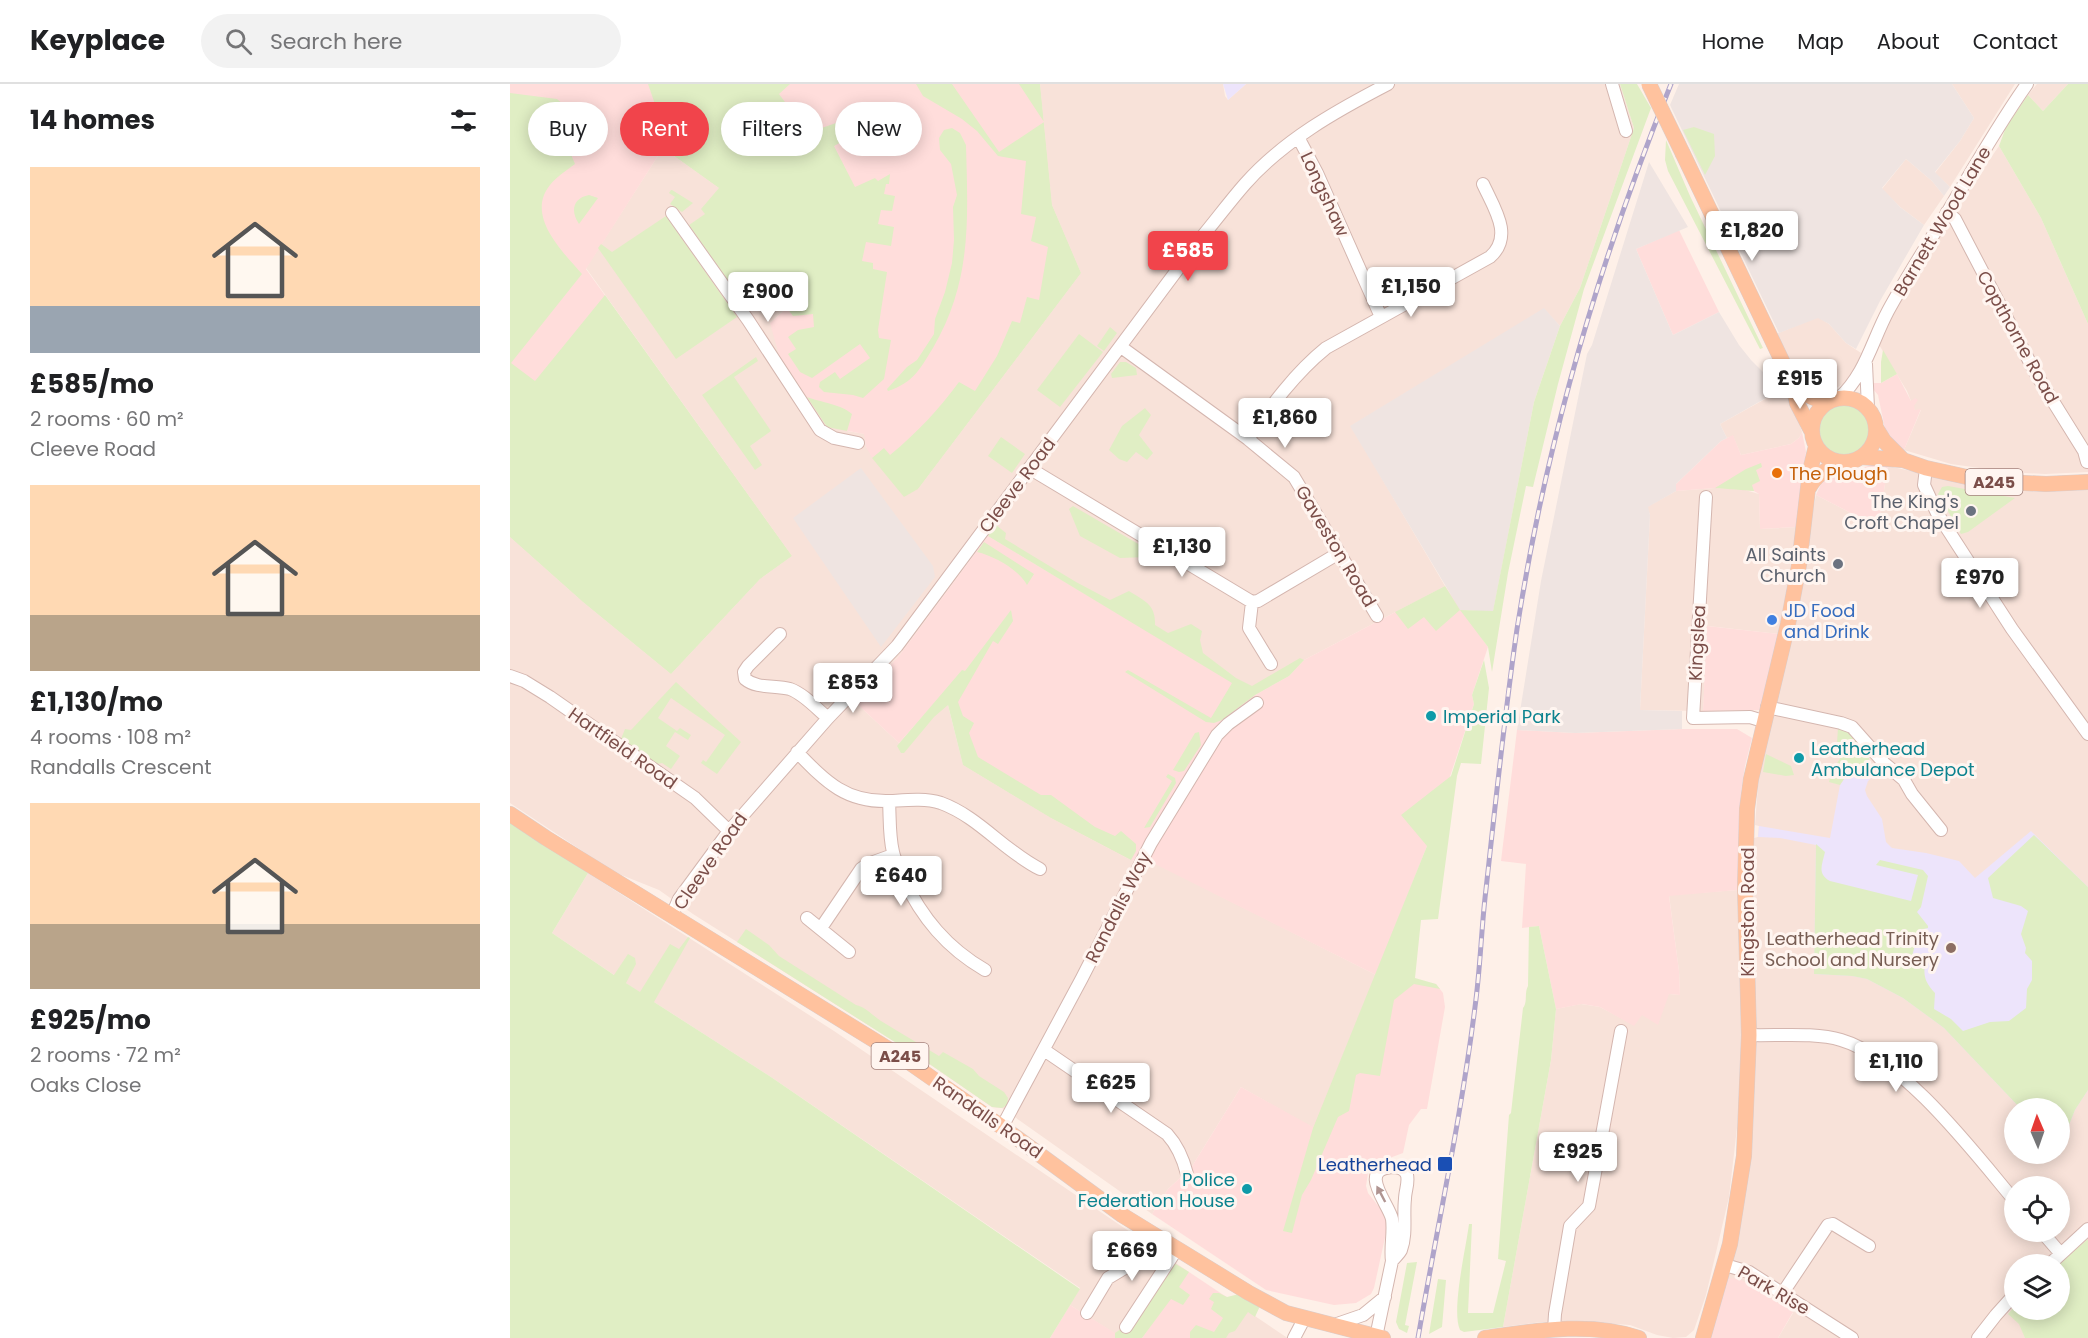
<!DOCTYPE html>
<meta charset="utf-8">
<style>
:root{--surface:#fff;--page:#f2f2f2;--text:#202124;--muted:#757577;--line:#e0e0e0;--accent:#f1444b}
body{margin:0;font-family:Poppins,sans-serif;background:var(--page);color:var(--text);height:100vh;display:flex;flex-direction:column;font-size:22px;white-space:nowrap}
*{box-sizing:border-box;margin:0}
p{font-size:20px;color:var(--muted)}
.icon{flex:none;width:33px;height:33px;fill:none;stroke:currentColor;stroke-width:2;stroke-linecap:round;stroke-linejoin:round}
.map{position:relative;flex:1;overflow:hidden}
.drawer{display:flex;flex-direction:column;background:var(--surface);width:510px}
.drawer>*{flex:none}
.top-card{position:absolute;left:18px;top:18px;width:570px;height:54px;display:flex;gap:12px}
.needle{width:39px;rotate:358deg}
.controls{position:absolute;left:1494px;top:1014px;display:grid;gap:12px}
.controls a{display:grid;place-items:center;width:66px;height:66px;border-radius:50%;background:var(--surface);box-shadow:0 3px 15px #0003;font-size:30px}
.price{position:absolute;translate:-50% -51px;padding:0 14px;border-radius:6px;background:#fff;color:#222;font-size:20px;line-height:39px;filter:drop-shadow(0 2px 3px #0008)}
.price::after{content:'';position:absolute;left:50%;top:36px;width:18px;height:14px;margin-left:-9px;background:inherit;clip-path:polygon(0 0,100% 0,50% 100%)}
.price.on{background:var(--accent);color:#fff}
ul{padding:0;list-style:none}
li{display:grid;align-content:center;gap:12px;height:318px;padding:0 30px}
li span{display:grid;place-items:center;height:186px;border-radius:0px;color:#555}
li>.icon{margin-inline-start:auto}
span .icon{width:108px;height:108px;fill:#fffc;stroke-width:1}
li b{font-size:26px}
h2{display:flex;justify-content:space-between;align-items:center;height:72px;padding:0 30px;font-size:26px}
.pill{padding:0 21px;border-radius:27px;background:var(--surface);box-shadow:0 3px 15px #0003;font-size:21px;line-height:54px}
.pill.on{background:var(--accent);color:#fff}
header{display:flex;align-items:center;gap:36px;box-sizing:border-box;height:84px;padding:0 30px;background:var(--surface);border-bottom:2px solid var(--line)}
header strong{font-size:28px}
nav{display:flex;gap:33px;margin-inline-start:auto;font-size:21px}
.search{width:420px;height:54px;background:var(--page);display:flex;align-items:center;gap:15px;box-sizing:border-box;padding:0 21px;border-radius:33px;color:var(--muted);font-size:22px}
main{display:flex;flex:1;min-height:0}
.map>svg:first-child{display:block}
</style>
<header>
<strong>Keyplace</strong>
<div class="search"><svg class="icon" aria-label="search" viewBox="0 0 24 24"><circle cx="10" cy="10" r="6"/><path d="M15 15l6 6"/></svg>Search here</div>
<nav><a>Home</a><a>Map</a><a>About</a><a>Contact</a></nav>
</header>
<main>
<section class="drawer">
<h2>14 homes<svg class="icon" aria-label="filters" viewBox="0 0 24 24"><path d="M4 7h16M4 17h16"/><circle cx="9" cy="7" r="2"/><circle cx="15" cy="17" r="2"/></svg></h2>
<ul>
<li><span style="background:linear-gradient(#ffd9b3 75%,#9aa5b1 0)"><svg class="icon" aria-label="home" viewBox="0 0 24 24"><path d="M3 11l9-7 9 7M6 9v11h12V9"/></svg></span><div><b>£585/mo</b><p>2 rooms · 60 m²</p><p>Cleeve Road</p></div></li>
<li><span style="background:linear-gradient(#ffd9b3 70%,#b9a48a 0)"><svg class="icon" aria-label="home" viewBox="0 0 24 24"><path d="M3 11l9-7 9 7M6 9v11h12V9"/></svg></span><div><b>£1,130/mo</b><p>4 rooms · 108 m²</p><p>Randalls Crescent</p></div></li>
<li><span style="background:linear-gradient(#ffd9b3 65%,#b9a48a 0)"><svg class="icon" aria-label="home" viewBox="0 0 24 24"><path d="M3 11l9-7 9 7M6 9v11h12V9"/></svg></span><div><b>£925/mo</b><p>2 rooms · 72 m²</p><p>Oaks Close</p></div></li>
</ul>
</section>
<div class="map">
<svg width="1578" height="1254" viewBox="0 0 1578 1254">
<rect width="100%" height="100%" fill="#fef0e8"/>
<path fill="#f8e2d9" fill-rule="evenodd" d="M530,0H713L715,12L718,16L736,0H1110L1124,44L1070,204L1050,242L1034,225L841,342L935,502L794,576L779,592L745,611L478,452L389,572L345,618L389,659L429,614L438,621L453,681L541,734L613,772L621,776L645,779L866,891L803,1044L731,1003L681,1084L658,1105L642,1130L492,1024L482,1023L418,979L183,830L149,806L104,788L0,719V453L73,518L161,590L250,495L282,472L76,184L153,64L209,104L288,214L260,239L337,347L355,350L356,363L408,405L571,189L542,121Z
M1442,0H1505L1440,103L1425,89L1450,57L1464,34Z
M1527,0H1558L1533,27L1518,11Z
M1489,62L1531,134L1578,240V388L1535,390L1498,388L1441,380L1394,366L1411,326L1405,327L1397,307L1368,259L1401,198L1447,123Z
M1396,75L1422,97L1434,112L1414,141L1390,123L1372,105Z
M1308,233L1319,240L1336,259L1351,269L1343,290L1336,298L1320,308L1308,309L1299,306L1292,297L1275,275L1264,251Z
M1275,304L1285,325L1292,348L1289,354L1281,360L1231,371L1223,352L1217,354L1210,340Z
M1378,382L1433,394L1507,406L1578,405V1254H1268L1283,1229L1217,1195L1226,1164L1240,1077L1242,801L1244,754L1248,753L1249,742L1245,741L1249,689L1306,411L1368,443ZM1504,1024H1550V1070H1504ZM1504,1102H1550V1148H1504ZM1504,1180H1550V1226H1504Z
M1205,404L1235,406L1249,410L1250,445L1287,443L1269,550L1198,542L1193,627L1130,626L1140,431L1137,423L1166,407Z
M78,789L324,947L679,1188L632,1254H605L604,1249L560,1221L570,1204L261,993L144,918L42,849Z
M1228,806L1233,937L1231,1009L1219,1113L1196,1211L1184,1246L1176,1253L1163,1254L1147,1251L1120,1241L1059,1237L1032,1238L993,1243L1041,976L1046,925L1071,920L1090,923L1124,941L1131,931L1159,910L1170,911L1169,887L1159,811Z
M724,1218L773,1251L778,1254H700Z"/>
<path fill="#ffdddb" d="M0,0H530L542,121L571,189L408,405L394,413L362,373L356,363L354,350L317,343L269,271L260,239L288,214L209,104L153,64L76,185L282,472L250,495L161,590L73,518L0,453Z
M1169,146L1209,228L1163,251L1126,165Z
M1387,290L1401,317L1405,314L1408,316L1404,322L1405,326L1411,325L1394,366L1381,357L1376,350L1368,311L1363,305V299H1371Z
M1292,348L1296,368L1292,394L1287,443L1250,445L1249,410L1244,407L1205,404L1166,407V400L1211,357L1223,351L1231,371L1281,360L1289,354Z
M1366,380L1378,382L1368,443L1306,411L1311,400L1320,392Z
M478,452L745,611L779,592L794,576L935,502L978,563L962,611L964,620L917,762L866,891L926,900L933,909L935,923L917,1025H911L899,1041L893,1069L869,1078L862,1083L858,1089L856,1102L858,1109L873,1128L877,1142L876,1149L864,1204L861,1210L846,1219L824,1221L756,1206L642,1130L658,1105L681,1084L731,1003L803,1043L866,891L645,780L621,776L613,772L541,734L453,681L439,621L429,614L389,659L345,618L389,572Z
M1197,542L1269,550L1250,626L1193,627Z
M1172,645H1227L1242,654L1235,682L1231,708L1228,806L1159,812L1169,887L1170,911L1159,910L1148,941L1132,931L1124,942L1090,923L1072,920L1046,925L1029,842L1012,844L1016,780L991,777L1007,646L1065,649Z
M679,1188L724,1218L700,1254H632Z
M1228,1194L1283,1228L1268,1254H1199L1217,1195Z
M560,1221L605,1249V1254H540Z"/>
<path fill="#efe4e1" d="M1169,0H1442L1464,34L1450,57L1425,88L1440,103L1434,112L1422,97L1396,75L1372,104L1390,123L1414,141L1370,217L1346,265L1336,259L1319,240L1308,234L1269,249L1160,21Z
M1139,78L1178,143L1126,165L1163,251L1209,228L1229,261L1241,276L1262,297L1265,309L1210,340L1217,354L1211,357L1166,400V407L1138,423L1140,431L1130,626L1172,627V645L1065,649L1007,646L1031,497L1077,270L1082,261Z
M1034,224L1050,242L1024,318L983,528L950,526L840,342Z
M351,384L423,482L425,493L371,563L283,434Z"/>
<path fill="#ede4fb" d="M713,0H736L718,16Z
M1351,680L1357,682L1365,691L1358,697L1355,706L1357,712L1372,735L1376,758L1382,764L1416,769L1449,777L1465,794L1521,747L1578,803V1006L1565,1026L1559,1041L1550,1047V1024H1510L1434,944L1393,914L1357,895L1342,892L1304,890L1306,761L1270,754L1248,753L1249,742L1320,754L1330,701L1340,686Z"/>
<path fill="#e0eec4" d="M138,0H280L269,10L292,41L306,46L326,39L335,56L324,62L345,103L365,94L368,97L380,90L379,100H376L374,110L385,112L382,127L371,126L368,140L384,143L381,162L356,158L352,177L363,179V185L377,188L368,246L369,254L381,256L374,295L353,314L343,311L314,308L309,303L310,298L325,288L330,295L360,274L350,260L302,294L290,288L278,270L286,265L278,253L288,246L304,243L303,230L283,232L277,224L288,214L274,195L236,222L179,141L195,130L191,125L209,104L153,64L148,29Z
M406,0H442L489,68L534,38L509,0H530L542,121L571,189L408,405L394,413L362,374L374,364L380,371C407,349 429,325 449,298L465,307L487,272L502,237L510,239L517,213L529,216L538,163L521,157L526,133L511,130L516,77L488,72L467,47L452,35L413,12Z
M1110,0H1127L1141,24L1074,205L1048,300L1023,403L1016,402L998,489L982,588L978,563L950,526L926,547L914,533L898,545L885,528L935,502L950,526L983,527L1024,318L1050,242L1070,204L1124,44Z
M1558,0H1578V240L1531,134L1489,62L1496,43L1518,11L1533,27Z
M0,9L47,15L62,28L66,62L71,67L60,68L65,80C57,86 46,93 40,101C15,132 53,168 72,190L1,279L25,297L95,211L282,472L250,495L161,590L73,518L0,453Z
M1184,43L1204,50L1205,72L1195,91L1173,46Z
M442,44L450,49L456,61C458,136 462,197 423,264C410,285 403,299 378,307L377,305L397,283L407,276L424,250L425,235L435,208L442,179L444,156L443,123L447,111L441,80L430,66L429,54L434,46Z
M1156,56L1180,112L1253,264L1250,265L1158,87L1155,76Z
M161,106H162L183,119L172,128L160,120L165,113L159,109Z
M79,111L88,114L69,140C60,127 63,114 79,111Z
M156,132L227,233L166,275L88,164L91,160L102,168Z
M600,243L607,249L594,267L587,262Z
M569,250L593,268L550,323L527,306Z
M1373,266L1387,290L1371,299V278Z
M246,273L248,277L224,293L261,347L240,362L252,381L245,386L192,311Z
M610,278H616L626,284L627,291L602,294L601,290Z
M297,313C310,318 333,321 342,330L337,347L317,343Z
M1308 346a26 26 0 1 1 52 0a26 26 0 1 1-52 0Z
M635,324L641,331L629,351L643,369L637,376L626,368L617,378L609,375L599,366L612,342Z
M491,353L515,370L502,389L478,372Z
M1251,379L1252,383L1246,386L1250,397L1242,401L1244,407L1205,404L1236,385Z
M1438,402L1505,414L1458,448L1451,450L1428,410L1432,403Z
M563,422L637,465V473L610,474L570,452L559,425Z
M486,441L496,449L495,455L566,498L600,516L619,507C634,517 646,520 645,541L658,549L681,540L692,547L690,556L693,569L726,594L742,602L790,574L794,576L779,592L745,611L712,636L704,639L696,638L615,588L618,586L701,634L722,599L478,452Z
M474,458L524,490L517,501C508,485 484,472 467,468Z
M501,526L503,537L488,560L483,557L448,618L453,632L464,639L459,649L468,673L531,711H541L585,743L605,752L611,747L626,760V767L621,776L541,734L453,681L438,621L424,633L394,669H391L387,662L452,586L455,587Z
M974,576L979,604L971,680L951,679L947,692L928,835L911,836L905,894L926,900L930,905L904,900L884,916L870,992L850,989L846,991L839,1027L828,1033L801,1096L792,1111L782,1149L773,1147L803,1044L917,762L891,731L941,692L964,620L962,611Z
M166,598L231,658L207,690L191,679L193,676L196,678L215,651L161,614L148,634L167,647L170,644L181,651L178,656L165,648L156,662L170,672L161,685L152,679L147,680L111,655L115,645L121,646Z
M1328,644L1336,646L1360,671L1357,682L1351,680L1340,686L1330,701L1319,698L1322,687L1333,670L1327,659Z
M689,648L691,661L674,687L669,688L663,686L685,649Z
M1256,670L1281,682L1284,691L1276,692L1253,688Z
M658,690L665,694L666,699L640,743L634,744L662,697L656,693Z
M0,738L78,789L42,849L104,891L118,870L125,874L126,880L116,899L130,908L160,860L169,865L178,853L180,854L144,918L261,993L570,1205L540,1254H0Z
M1524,751L1578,803V1006L1565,1026L1559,1041L1550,1047V1024H1510L1434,944L1393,914L1357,895L1342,892L1304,890L1306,760L1315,768C1312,781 1307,790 1320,797L1401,817L1408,791L1366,781L1370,776L1413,786L1418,792L1411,823L1407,828L1418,842V844L1409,846L1401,876L1415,880C1413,893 1416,899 1425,909L1424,925L1441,935L1453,947L1480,938L1499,937L1516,924L1517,905L1522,896V877L1515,869L1516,864L1511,850L1518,827L1511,822L1483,814L1478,794Z
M1029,842L1046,925L1041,976L993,1243L954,1248L950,1246C941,1227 956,1164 959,1140H962L958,1229H983L996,1177L988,1175L999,1031L1001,1029L1013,924C1018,918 1014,909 1018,902L1019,843Z
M236,845L259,861L269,872L346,921C357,924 362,931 371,937C390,949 410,960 429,972L433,968L463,985L469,992L494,1008L498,1014L497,1021L492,1024L482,1023L418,979L227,858Z
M1578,1155V1254H1515L1509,1240L1498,1230L1504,1223V1226H1550L1549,1180Z
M907,1178L895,1241L899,1242L897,1249L889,1245L886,1238L897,1179Z
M664,1179L679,1188L669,1203L680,1211L673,1221L661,1215L632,1254H605V1249L611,1245Z
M928,1195L936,1196L932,1243L919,1250Z
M703,1209H709L717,1213L729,1210L750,1222L745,1233L738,1228L725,1247L719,1249L716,1254H680V1248L686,1241L704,1248L713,1234L701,1225L704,1218L699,1215Z"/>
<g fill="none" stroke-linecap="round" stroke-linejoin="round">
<g stroke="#d4b6af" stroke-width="14">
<path id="minor" d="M1102,0L1116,47
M788,53L807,89L871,233
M1437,128L1445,135L1526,290L1574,367L1577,378
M162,129L238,236L310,346L324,354L348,359
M611,263L738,355L784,393L867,532
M1356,280L1358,324
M1329,314C1355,291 1362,257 1378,227C1396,194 1417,161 1437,129C1463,85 1488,41 1517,0
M738,355C761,322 785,289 816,264L980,173C1004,152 984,124 973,100
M519,384L742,518L748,517L829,469
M1416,384L1414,401L1427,429L1502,545L1578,650
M1196,413L1183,634L1240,633L1253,637
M742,518L739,544L761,580
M270,550L238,582L234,588L235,595C247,605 265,601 280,605C294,610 307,625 318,634
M0,592L14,597L40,613L185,714L219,747
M1257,623L1331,639L1342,643L1374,679L1394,696L1402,710L1431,746
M287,668C316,698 336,719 381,717C397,716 415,714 431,719C469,733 494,767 530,785
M379,717C380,734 379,752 383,768C385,777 390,786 393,794C412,834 437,864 475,886
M162,831L169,815L219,747L318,634L387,562L691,154C706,136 720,117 735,100C774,56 826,27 878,0
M297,834L339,868
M311,844L351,785L358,780L383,771
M1239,951C1267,952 1305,948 1331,956C1392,974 1463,1067 1504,1116
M534,966L657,1050C668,1062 673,1074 677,1090
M492,1043L572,894L641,759L707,651L718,640L747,619
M1532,1148L1551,1170
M1540,1180L1578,1145
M1215,1181L1239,1188L1342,1254
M1272,1210L1318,1141L1323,1140L1359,1162
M577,1229L598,1194L618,1182L641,1149
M824,1241L853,1231L875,1213
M616,1243L667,1165
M1044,1246L1045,1230L1060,1142L1079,1122L1111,947
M866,1253L882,1177C880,1163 884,1149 882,1135C879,1120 847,1086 882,1083C888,1083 895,1085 897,1091C899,1099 895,1107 895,1115C893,1131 897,1150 891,1166C889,1170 885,1173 882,1177
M784,1254L794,1235
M1468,1254L1486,1231L1504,1211"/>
</g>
<g stroke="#dacdcc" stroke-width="16">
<path id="major" d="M1173,70L1283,300L1287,319L1301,346
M1283,300L1297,311L1316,319
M1302 346a32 32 0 1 1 64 0a32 32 0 1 1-64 0Z
M1366,344L1374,357L1393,376
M1351,373L1393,376L1416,384L1475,397L1536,400L1578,398
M1299,404C1306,390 1318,385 1331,378
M0,730L36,754L393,974L492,1043L612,1131L739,1209L776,1229L873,1254
M975,1254C1024,1247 1080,1237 1129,1254
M1193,1254L1220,1160L1234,1072L1239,951L1235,804L1237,725L1241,695L1278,540L1289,481L1300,387L1306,362"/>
</g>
<use href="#minor" stroke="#fff" stroke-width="12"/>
<use href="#major" stroke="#ffc29e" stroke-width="15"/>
<g stroke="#afa4ca" stroke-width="5">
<path id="rail" d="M908,1254C927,1144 951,1034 965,923C970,887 971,851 975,814C985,725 994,634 1007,545C1036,358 1090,175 1161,0"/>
</g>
<use href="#rail" stroke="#fff5f0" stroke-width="3" stroke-dasharray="9" stroke-linecap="butt"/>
<g stroke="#dacdcc" stroke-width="16" stroke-linecap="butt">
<path id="major-bridge" d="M1139,0L1173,70"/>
</g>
<use href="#major-bridge" stroke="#ffc29e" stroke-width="15"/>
</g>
<defs><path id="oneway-solid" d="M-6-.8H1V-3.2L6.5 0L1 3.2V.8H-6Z" transform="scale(1.5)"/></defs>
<use fill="#b09592" href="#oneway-solid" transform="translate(871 1110) rotate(-118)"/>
<circle fill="#e8710a" stroke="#fff5f0" stroke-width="2" cx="1267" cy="389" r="6"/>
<g fill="#6b7280" stroke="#fff5f0" stroke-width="2">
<circle cx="1461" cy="427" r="6"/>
<circle cx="1328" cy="480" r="6"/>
</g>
<circle fill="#3f7fe0" stroke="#fff5f0" stroke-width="2" cx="1262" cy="536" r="6"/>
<g fill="#0f9aa8" stroke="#fff5f0" stroke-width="2">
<circle cx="921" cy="632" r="6"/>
<circle cx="1289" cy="674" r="6"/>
<circle cx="737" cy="1105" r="6"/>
</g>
<circle fill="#8d6e63" stroke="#fff5f0" stroke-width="2" cx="1441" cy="864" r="6"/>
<rect fill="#1a4fb4" stroke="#fff5f0" stroke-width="2" x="927" y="1072" width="16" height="16" rx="3"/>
<g text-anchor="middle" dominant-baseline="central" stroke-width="6" stroke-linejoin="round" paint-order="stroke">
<g fill="#fff5f0" stroke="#a3807b" stroke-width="1.5">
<rect x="1455.5" y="385" width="57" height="26" rx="4.5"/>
<rect x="361.5" y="959" width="57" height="26" rx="4.5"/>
</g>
<g font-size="16" font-weight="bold" fill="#7b4e49">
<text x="1484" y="398">A245</text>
<text x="390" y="972">A245</text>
</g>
<g font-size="18" fill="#7b4e49" stroke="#fff5f0">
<text transform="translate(815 110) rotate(65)">Longshaw</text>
<text transform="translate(1432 137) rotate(-59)">Barnett Wood Lane</text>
<text transform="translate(1508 253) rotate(61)">Copthorne Road</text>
<text transform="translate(507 401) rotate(-53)">Cleeve Road</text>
<text transform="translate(826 462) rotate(59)">Gaveston Road</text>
<text transform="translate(1187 559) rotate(-87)">Kingslea</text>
<text transform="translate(113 664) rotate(35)">Hartfield Road</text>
<text transform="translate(200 777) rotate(-55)">Cleeve Road</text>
<text transform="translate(608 823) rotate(-63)">Randalls Way</text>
<text transform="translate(1237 828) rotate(-90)">Kingston Road</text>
<text transform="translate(478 1033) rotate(35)">Randalls Road</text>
<text transform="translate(1264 1206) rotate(30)">Park Rise</text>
</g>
<g font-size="18" fill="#c56008" stroke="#fff5f0" text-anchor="start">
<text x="1279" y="389">The Plough</text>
</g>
<g font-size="18" fill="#5b616d" stroke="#fff5f0" text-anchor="end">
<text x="1449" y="417">The King's<tspan x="1449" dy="21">Croft Chapel</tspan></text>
<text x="1316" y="470">All Saints<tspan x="1316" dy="21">Church</tspan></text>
</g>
<g font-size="18" fill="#366cbe" stroke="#fff5f0" text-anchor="start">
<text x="1274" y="526">JD Food<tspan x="1274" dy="21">and Drink</tspan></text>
</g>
<g font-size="18" fill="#0d838f" stroke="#fff5f0" text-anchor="start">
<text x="933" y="632">Imperial Park</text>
<text x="1301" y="664">Leatherhead<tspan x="1301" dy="21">Ambulance Depot</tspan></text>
<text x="725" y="1095" text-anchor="end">Police<tspan x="725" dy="21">Federation House</tspan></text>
</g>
<g font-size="18" fill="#785e54" stroke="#fff5f0" text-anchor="end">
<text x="1429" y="854">Leatherhead Trinity<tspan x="1429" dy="21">School and Nursery</tspan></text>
</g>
<g font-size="18" fill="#164399" stroke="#fff5f0" text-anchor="end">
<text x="922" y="1080">Leatherhead</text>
</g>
</g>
</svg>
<div class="controls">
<a><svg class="needle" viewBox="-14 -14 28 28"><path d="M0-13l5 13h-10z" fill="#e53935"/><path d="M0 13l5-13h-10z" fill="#757577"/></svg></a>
<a><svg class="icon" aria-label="locate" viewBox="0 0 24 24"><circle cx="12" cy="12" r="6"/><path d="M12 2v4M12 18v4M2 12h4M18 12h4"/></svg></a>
<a><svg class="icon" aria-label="layers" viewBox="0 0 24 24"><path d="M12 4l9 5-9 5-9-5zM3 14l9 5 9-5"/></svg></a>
</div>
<b class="price" style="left:1242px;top:178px">£1,820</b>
<b class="price on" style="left:678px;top:198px">£585</b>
<b class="price" style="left:901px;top:234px">£1,150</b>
<b class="price" style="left:258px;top:239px">£900</b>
<b class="price" style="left:1290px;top:326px">£915</b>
<b class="price" style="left:775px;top:365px">£1,860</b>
<b class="price" style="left:672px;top:494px">£1,130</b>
<b class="price" style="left:1470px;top:525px">£970</b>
<b class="price" style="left:343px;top:630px">£853</b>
<b class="price" style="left:391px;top:823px">£640</b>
<b class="price" style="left:1386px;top:1009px">£1,110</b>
<b class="price" style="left:601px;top:1030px">£625</b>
<b class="price" style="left:1068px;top:1099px">£925</b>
<b class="price" style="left:622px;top:1198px">£669</b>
<div class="top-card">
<a class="pill">Buy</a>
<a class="pill on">Rent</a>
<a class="pill">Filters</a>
<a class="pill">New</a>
</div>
</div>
</main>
